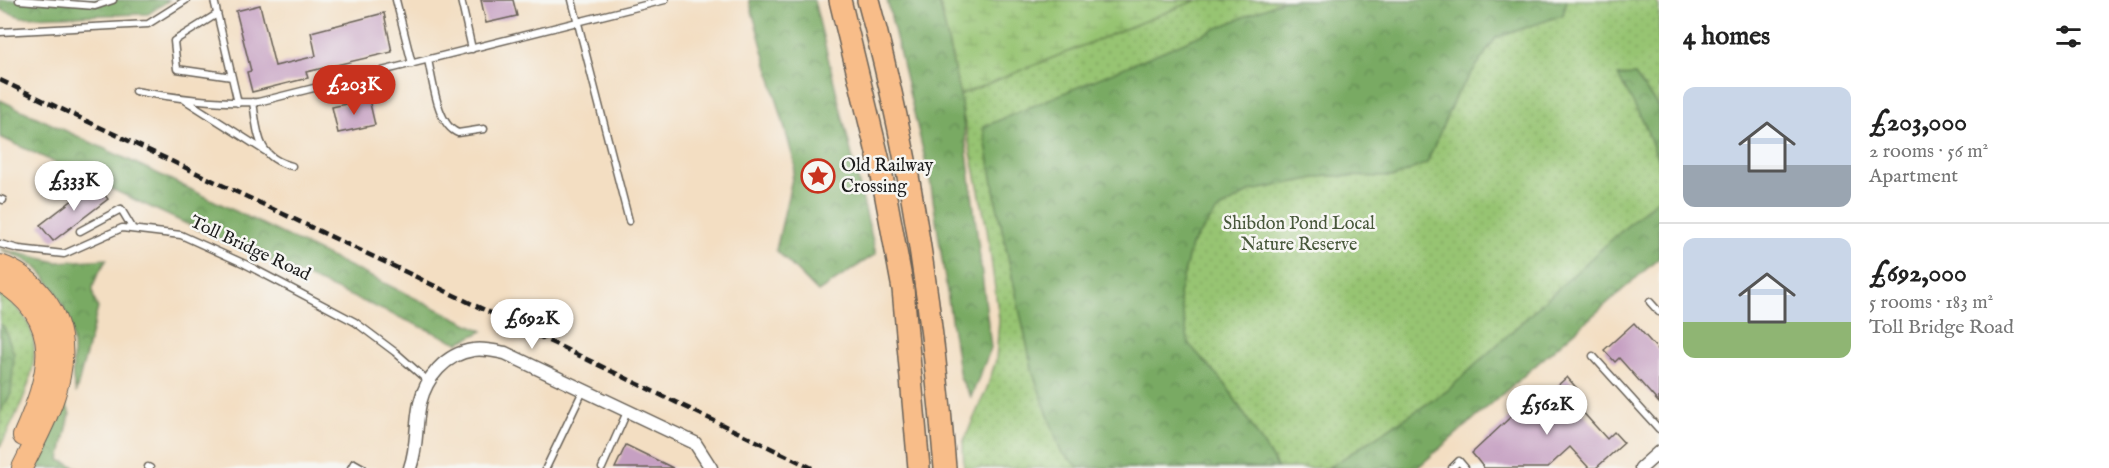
<!DOCTYPE html>
<meta charset="utf-8">
<style>
:root{--surface:#fff;--page:#f2f2f2;--text:#222;--muted:#767676;--line:#e0e0e0;--accent:#c8321e}
body{margin:0;font-family:"IM FELL English",serif;background:var(--page);color:var(--text);height:100vh;display:flex;flex-direction:column;font-size:22px;white-space:nowrap}
*{box-sizing:border-box;margin:0}
p{font-size:20px;color:var(--muted)}
.icon{flex:none;width:33px;height:33px;fill:none;stroke:currentColor;stroke-width:2;stroke-linecap:round;stroke-linejoin:round}
.map{position:relative;flex:1;overflow:hidden}
.details{display:flex;flex-direction:column;background:var(--surface);width:450px}
.details>*{flex:none}
.price{position:absolute;translate:-50% -51px;padding:0 14px;border-radius:21px;background:#fff;color:#222;font-size:20px;line-height:39px;filter:drop-shadow(0 2px 3px #0008)}
.price::after{content:'';position:absolute;left:50%;top:36px;width:18px;height:14px;margin-left:-9px;background:inherit;clip-path:polygon(0 0,100% 0,50% 100%)}
.price.active{background:var(--accent);color:#fff}
ul{padding:0;list-style:none}
li{display:flex;align-items:center;gap:18px;height:150px;padding:0 24px}
li+li{border-top:2px solid var(--line)}
li span{display:grid;place-items:center;flex:none;width:168px;height:120px;border-radius:12px;color:#555}
li>.icon{margin-inline-start:auto}
span .icon{width:72px;height:72px;fill:#fffc;stroke-width:1}
li b{font-size:26px}
h2{display:flex;justify-content:space-between;align-items:center;height:72px;padding:0 24px;font-size:26px}
main{display:flex;flex:1;min-height:0}
.map>svg:first-child{display:block}
</style>
<main>
<div class="map">
<svg width="1659" height="468" viewBox="0 0 1659 468">
<defs>
<pattern id="green-dots" width="8" height="8" patternUnits="userSpaceOnUse" patternTransform="scale(1.5)"><rect width="8" height="8" fill="#97c472"/><path d="M2 2h.1M6 6h.1" fill="none" stroke="#82a862" stroke-width="1.8" stroke-linecap="round"/></pattern>
<pattern id="forest-crowns" width="20" height="18" patternUnits="userSpaceOnUse" patternTransform="scale(1.5)"><rect width="20" height="18" fill="#79aa64"/><path d="M2 6a3 3 0 1 1 6 0M12 15a3 3 0 1 1 6 0" fill="none" stroke="#628a52"/></pattern>
<pattern id="wetland-marsh" width="20" height="14" patternUnits="userSpaceOnUse" patternTransform="scale(1.5)"><rect width="20" height="14" fill="#97c472"/><path d="M1 5h8M5 5V1M11 12h8M15 12V8" fill="none" stroke="#82a862"/></pattern>
</defs>
<rect width="100%" height="100%" fill="#f6f6f2"/>
<filter id="ink" filterUnits="userSpaceOnUse"><feTurbulence type="fractalNoise" baseFrequency=".0167" numOctaves="2"/><feDisplacementMap in="SourceGraphic" scale="12" xChannelSelector="R" yChannelSelector="G"/><feConvolveMatrix kernelMatrix="1 2 1 2 8 2 1 2 1" color-interpolation-filters="sRGB"/></filter>
<filter id="wash" filterUnits="userSpaceOnUse"><feTurbulence type="fractalNoise" baseFrequency=".008" numOctaves="4" result="noise"/><feDisplacementMap in="SourceGraphic" scale="24" xChannelSelector="R" yChannelSelector="G"/><feGaussianBlur stdDeviation="1.35" result="paint"/><feColorMatrix in="noise" values="0 0 0 0 0 0 0 0 0 0 0 0 0 0 0 0 0 1.4 0 .05"/><feComposite in="paint" operator="in"/></filter>
<g filter="url(#wash)">
<rect width="100%" height="100%" fill="#f3dec2"/>
<path fill="url(#green-dots)" stroke="#5a7047" stroke-width="1.5" d="M939,0H1655L1659,6V258L1417,468H964L963,443L987,388L996,360L999,319L987,229Z
M0,295C6,297 10,301 15,306C57,344 20,407 0,447Z"/>
<path fill="url(#forest-crowns)" stroke="#4a6340" stroke-width="1.5" d="M0,0H169L148,14L21,17L0,9Z
M749,0H814L876,254L818,292L776,250L795,165Z
M887,0H939L960,95L991,348L971,397L960,378L930,180Z
M1284,0H1567L1563,15L1496,38L1455,97L1427,163L1395,177L1326,176L1251,191L1217,211L1191,245L1179,295L1189,344L1226,385L1278,468H1080L1061,452L1033,373L997,206L983,127Z
M1635,75L1659,108V163L1644,123L1618,76Z
M0,100L165,177L483,331L458,343L206,233L0,137Z
M1659,198V258L1417,468H1328L1447,391L1601,249Z
M0,249L57,262L107,259C96,278 87,287 98,308L76,392C70,376 74,363 73,346C73,320 56,287 37,268C27,259 12,254 0,249Z
M0,324L4,327L14,354L11,394L0,412Z
M65,401L70,414L60,460L78,468H34Z"/>
<path fill="url(#wetland-marsh)" stroke="#5a7047" stroke-width="1.5" d="M939,0H1197L960,95Z"/>
<g id="blocks">
<path fill="#c6a0c2" d="M481,0H513L517,16L486,23Z
M260,5L275,66L316,56L311,32L384,13L392,52L306,72L308,78L252,92L247,72L251,71L236,11Z
M369,99L375,125L338,133L332,107Z
M95,183L108,199L53,241L40,225Z
M1634,323L1659,351V403L1619,358L1615,362L1604,350Z
M1567,377L1579,391L1570,398L1607,439L1614,432L1624,443L1596,468H1589L1570,447L1547,468H1484L1472,453L1517,411L1523,417Z
M626,445L673,468H615Z"/>
</g>
</g>
<g filter="url(#ink)">
<use href="#blocks" fill-opacity="0" stroke="#676056" stroke-width="1.5"/>
<g fill="none" stroke-linecap="round" stroke-linejoin="round">
<g stroke="#676056" stroke-width="9">
<path id="service" d="M19,0L95,6L113,0
M214,0L238,103
M396,0L412,64
M461,0L472,49
M572,0L629,221
M217,14L174,41L177,69L232,77
M0,32L148,24L186,0
M428,60C433,81 437,125 458,133L484,129
M135,91C175,98 217,104 258,102L665,0
M185,100L265,151
M253,102C258,133 256,157 292,166
M0,199L3,200
M80,231L121,209L133,229
M0,244L19,249L64,254L122,228L181,235L245,264L355,322L395,352L428,381
M1650,302L1659,312
M1593,356L1659,429
M148,467L150,468
M351,468L354,463L363,468
M546,468L583,391
M602,468L627,412
M1452,468L1459,461L1465,468"/>
</g>
<g stroke="#676056" stroke-width="15">
<path id="minor" d="M410,468C418,445 415,426 420,403C426,378 445,354 473,350C483,348 494,351 505,353L695,443L711,468
M1641,468L1659,452"/>
</g>
<g stroke="#676056" stroke-width="22">
<path id="primary" d="M0,265C18,271 32,283 43,297C86,352 48,415 22,468
M0,281C67,320 49,377 23,436"/>
</g>
<g stroke="#676056" stroke-width="24">
<path id="trunk" d="M840,0L880,165L903,289L919,468
M868,0C910,153 933,310 945,468"/>
</g>
<use href="#service" stroke="#fff" stroke-width="6"/>
<use href="#minor" stroke="#fff" stroke-width="12"/>
<use href="#primary" stroke="#f8bd89" stroke-width="20"/>
<use href="#trunk" stroke="#f8bd89" stroke-width="21"/>
<path stroke="#1c1c1c" stroke-width="4.5" stroke-dasharray="9 4.5" stroke-linecap="butt" d="M0,80L408,273L812,468"/>
</g>
</g>
<defs>
<g id="sight-ring" transform="scale(1.725)"><circle r="9.5" fill="#f6f6f2" stroke="#c8321e" stroke-width="1.5"/><path d="M0-6L1.8-2.2L6-1.7L2.9 1.2L3.7 5.4L0 3.3L-3.7 5.4L-2.9 1.2L-6-1.7L-1.8-2.2Z" fill="#c8321e"/></g>
</defs>
<g fill-rule="evenodd">
<use href="#sight-ring" x="818" y="176"/>
</g>
<g text-anchor="middle" dominant-baseline="central" stroke-width="5" stroke-linejoin="round" paint-order="stroke">
<g font-size="18" fill="#1c1c1c" stroke="#f6f6f2" text-anchor="start">
<text x="841" y="166">Old Railway<tspan x="841" dy="21">Crossing</tspan></text>
</g>
<g font-size="18" fill="#47573a" stroke="#f6f6f2">
<text x="1299" y="224">Shibdon Pond Local<tspan x="1299" dy="21">Nature Reserve</tspan></text>
</g>
<g font-size="18" fill="#1c1c1c" stroke="#f6f6f2">
<text transform="translate(250 249) rotate(25)">Toll Bridge Road</text>
</g>
</g>
</svg>
<b class="price active" style="left:354px;top:116px">£203K</b>
<b class="price" style="left:74px;top:212px">£333K</b>
<b class="price" style="left:532px;top:350px">£692K</b>
<b class="price" style="left:1547px;top:436px">£562K</b>
</div>
<section class="details">
<h2>4 homes<svg class="icon" aria-label="filters" viewBox="0 0 24 24"><path d="M4 7h16M4 17h16"/><circle cx="9" cy="7" r="2"/><circle cx="15" cy="17" r="2"/></svg></h2>
<ul>
<li><span style="background:linear-gradient(#c9d6e8 65%,#9aa5b1 0)"><svg class="icon" aria-label="home" viewBox="0 0 24 24"><path d="M3 11l9-7 9 7M6 9v11h12V9"/></svg></span><div><b>£203,000</b><p>2 rooms · 56 m²</p><p>Apartment</p></div></li>
<li><span style="background:linear-gradient(#c9d6e8 70%,#8fb573 0)"><svg class="icon" aria-label="home" viewBox="0 0 24 24"><path d="M3 11l9-7 9 7M6 9v11h12V9"/></svg></span><div><b>£692,000</b><p>5 rooms · 183 m²</p><p>Toll Bridge Road</p></div></li>
</ul>
</section>
</main>
